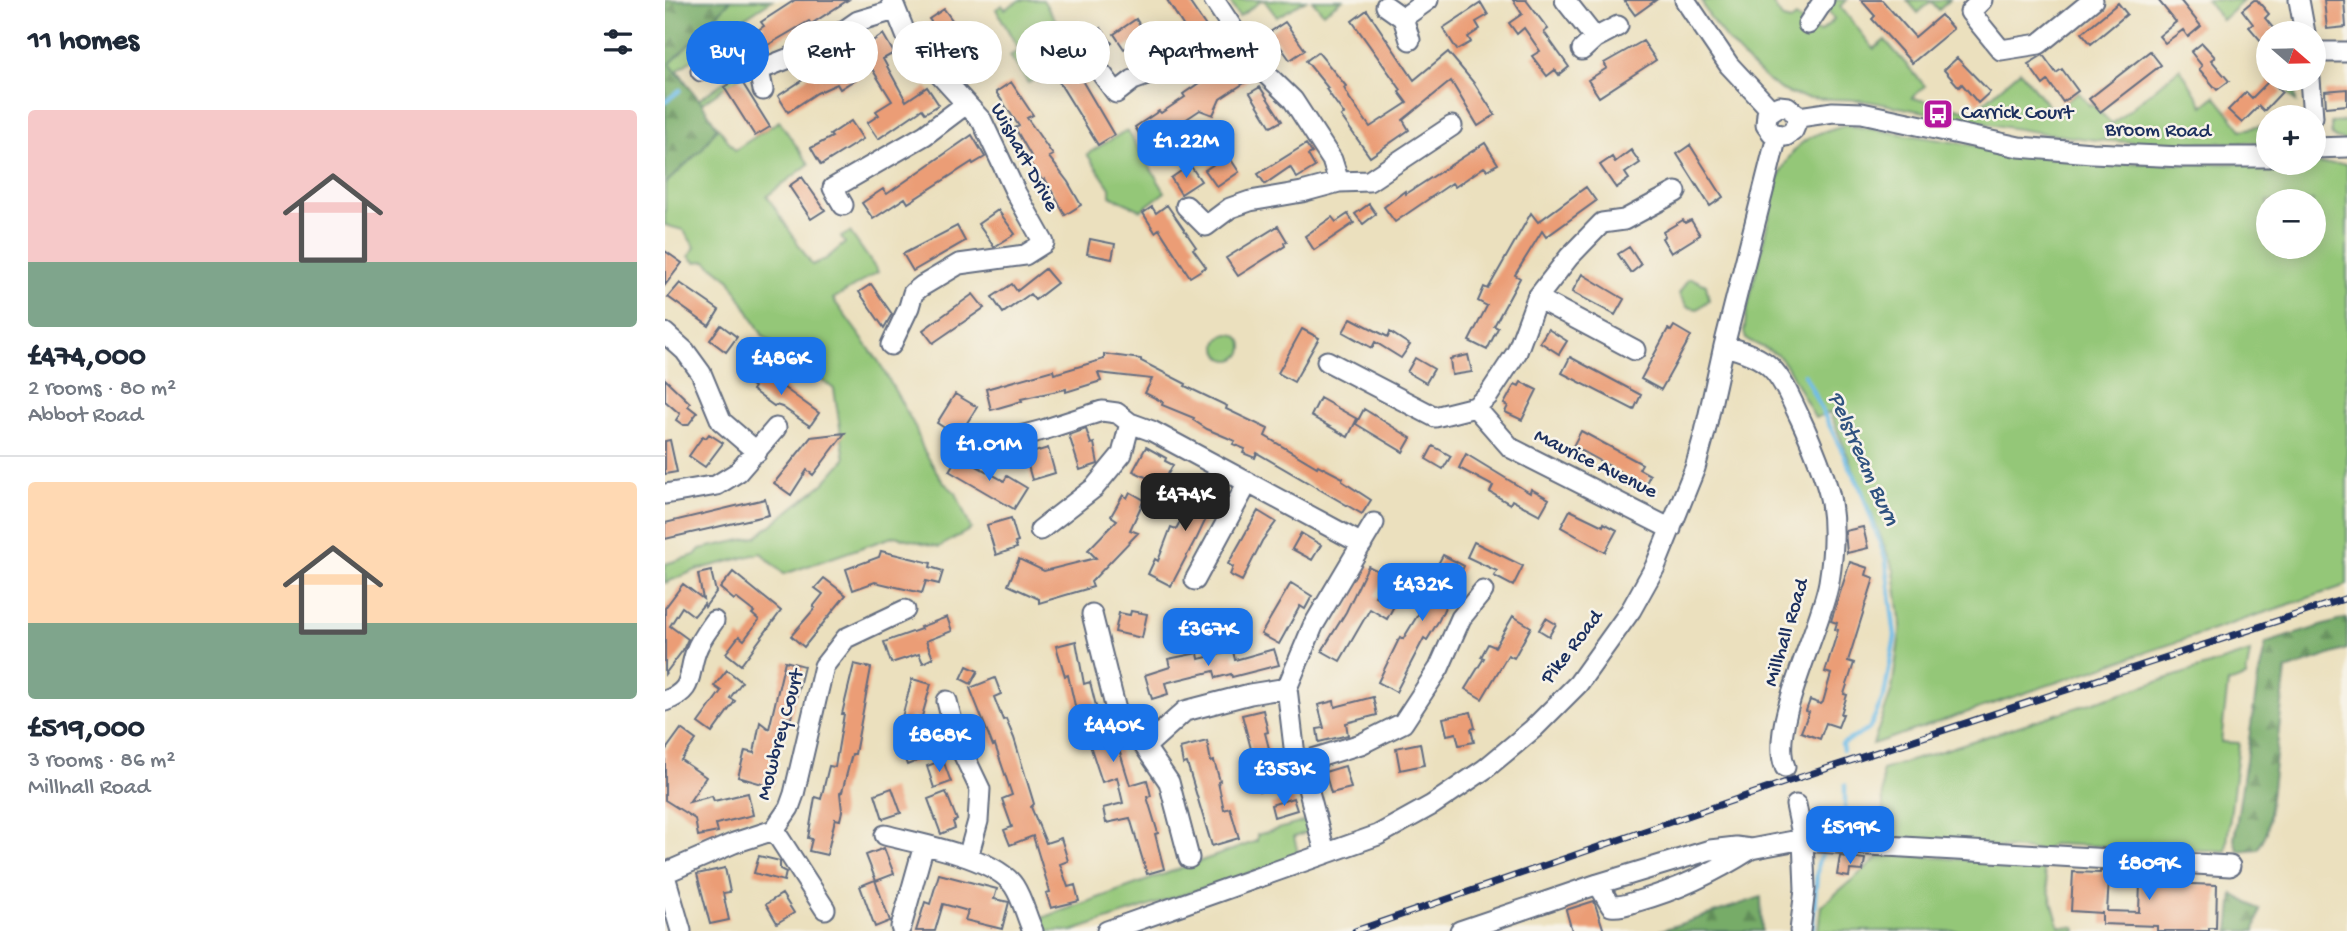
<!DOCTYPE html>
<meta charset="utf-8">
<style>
:root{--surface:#fff;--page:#f2f2f3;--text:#1f2937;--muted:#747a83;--line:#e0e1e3;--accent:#1a73e8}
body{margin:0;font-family:"Gochi Hand",sans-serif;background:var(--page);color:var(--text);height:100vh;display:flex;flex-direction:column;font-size:26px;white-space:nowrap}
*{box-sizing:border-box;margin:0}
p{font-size:23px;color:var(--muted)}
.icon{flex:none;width:38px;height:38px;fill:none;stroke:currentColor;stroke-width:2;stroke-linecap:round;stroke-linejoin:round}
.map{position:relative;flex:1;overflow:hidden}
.panel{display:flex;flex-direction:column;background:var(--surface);width:665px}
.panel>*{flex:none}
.banner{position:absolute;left:21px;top:21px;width:665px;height:63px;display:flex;gap:14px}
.needle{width:46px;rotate:110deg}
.fabs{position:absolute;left:1591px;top:21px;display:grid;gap:14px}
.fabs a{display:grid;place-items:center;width:70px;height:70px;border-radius:50%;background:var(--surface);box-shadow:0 4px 18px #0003;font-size:35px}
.price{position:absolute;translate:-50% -60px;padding:0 16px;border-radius:14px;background:var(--accent);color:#fff;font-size:23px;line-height:46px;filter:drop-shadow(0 2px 4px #0008)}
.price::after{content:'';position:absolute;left:50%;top:42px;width:21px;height:16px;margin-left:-10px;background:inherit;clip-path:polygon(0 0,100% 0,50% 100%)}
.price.on{background:#222;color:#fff}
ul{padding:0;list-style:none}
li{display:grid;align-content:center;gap:14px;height:371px;padding:0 28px}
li+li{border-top:2px solid var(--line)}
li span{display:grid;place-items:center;height:217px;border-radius:7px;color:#555}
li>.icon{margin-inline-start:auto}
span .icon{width:126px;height:126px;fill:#fffc;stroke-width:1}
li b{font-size:30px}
h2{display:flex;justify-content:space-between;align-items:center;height:84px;padding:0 28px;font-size:30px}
.tag{padding:0 24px;border-radius:32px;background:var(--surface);box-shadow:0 4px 18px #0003;font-size:24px;line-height:63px}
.tag.on{background:var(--accent);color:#fff}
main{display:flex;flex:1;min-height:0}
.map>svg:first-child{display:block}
</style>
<main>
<section class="panel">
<h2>11 homes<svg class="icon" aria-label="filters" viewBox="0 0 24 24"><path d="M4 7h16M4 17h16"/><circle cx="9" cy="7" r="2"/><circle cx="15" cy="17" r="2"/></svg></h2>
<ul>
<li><span style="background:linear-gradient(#f6c9c9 70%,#7fa58c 0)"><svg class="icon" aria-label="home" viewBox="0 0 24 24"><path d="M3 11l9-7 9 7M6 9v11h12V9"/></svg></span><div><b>£474,000</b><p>2 rooms · 80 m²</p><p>Abbot Road</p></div></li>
<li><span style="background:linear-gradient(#ffd9b3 65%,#7fa58c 0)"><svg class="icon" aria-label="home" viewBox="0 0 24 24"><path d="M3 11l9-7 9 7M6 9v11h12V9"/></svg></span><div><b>£519,000</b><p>3 rooms · 86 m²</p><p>Millhall Road</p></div></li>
</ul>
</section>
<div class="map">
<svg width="1682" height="931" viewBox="0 0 1682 931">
<defs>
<pattern id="forest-firs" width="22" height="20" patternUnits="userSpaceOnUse" patternTransform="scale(1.75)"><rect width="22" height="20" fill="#77ac68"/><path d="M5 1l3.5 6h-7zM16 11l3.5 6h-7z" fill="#618c59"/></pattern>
</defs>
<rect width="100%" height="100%" fill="#f7f3e8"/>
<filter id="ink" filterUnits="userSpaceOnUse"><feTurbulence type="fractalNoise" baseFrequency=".0143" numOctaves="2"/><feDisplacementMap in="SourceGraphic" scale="14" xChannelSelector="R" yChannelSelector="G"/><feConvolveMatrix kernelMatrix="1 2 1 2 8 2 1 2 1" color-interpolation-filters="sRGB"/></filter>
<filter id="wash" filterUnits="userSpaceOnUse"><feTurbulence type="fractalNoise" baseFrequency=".00686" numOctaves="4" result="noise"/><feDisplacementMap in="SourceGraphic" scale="28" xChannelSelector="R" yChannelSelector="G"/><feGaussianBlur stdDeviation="1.57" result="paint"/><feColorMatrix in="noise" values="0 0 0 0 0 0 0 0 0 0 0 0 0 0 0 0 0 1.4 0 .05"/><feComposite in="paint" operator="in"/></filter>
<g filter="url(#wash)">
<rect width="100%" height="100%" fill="#ebe0be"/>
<path fill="#94c778" stroke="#587b6b" stroke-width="2" fill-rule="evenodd" d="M66,0H107L61,30L58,37L78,66L77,75L0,129V60L5,64ZM42,49L63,79L33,100L13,70Z
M355,0H378L413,55L374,82L371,79L363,83L345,56L354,50L331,9L337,5L340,9Z
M564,0H597L574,17Z
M599,0H641L612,17Z
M647,0H677L658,13Z
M1037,0H1105L1118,19L1126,21L1131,17L1148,31L1156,32L1169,19L1161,7L1167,0H1182L1175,6L1209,49L1220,40L1260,86L1247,98L1308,112L1355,71L1388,112L1413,92L1425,106L1427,104L1447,124L1515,68L1538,106L1550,96L1577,130L1603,125V143C1546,142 1489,145 1432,140C1356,132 1282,116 1207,102C1178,96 1145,104 1117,90C1096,80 1042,23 1037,0Z
M1242,0H1284L1274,10L1266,1L1253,13Z
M1541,0H1579L1557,20Z
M1612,79H1629L1631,102Z
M114,121L144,164L102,196L147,265L161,259L180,243L176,237L185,232L213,272L168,299L214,362L250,427L258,449L278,482L291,493L306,529L274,547L230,536L119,574L96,553L31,570L0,583V564L30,555L35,549L91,537L159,483L180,459L169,389L98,336L65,280L41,261L30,262L24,256L30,247L18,230L0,225V184L37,149L53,127L70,150Z
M1682,121V141L1670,138L1666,134V123Z
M1181,125L1420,163L1682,164V585L1208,744L1227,690L1236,626L1229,570L1165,412L1150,418L1122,366L1113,355L1081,339L1079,332L1082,310L1113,179C1128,142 1144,134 1181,125ZM1603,201H1648V247H1603Z
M462,130L500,192L476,210L445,196V188L422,154Z
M1023,279H1028L1041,285L1044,300L1033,309L1022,307L1014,294Z
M552 347a13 13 0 1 1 26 0a13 13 0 1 1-26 0Z
M1585,652L1581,677L1563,683L1556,742L1574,743L1561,851L1387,844L1379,851L1219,839L1217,770Z
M641,821L643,832L629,837L634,857L408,931H378L374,925V919L592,841V835Z
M1219,853L1377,866L1394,926L1410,927L1411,931H1153L1156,906Z"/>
<path fill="url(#forest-firs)" stroke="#496e63" stroke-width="2" d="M1,0H66L5,64L37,103L52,127L37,149L0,184Z
M1682,618V649L1621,670L1602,832L1593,849L1573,851L1569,840L1593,679L1601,643Z
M1568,894L1595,910L1590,931H1564Z
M1096,897L1097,931H994Z"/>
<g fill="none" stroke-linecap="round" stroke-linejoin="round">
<path stroke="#6cbbe7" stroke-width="4.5" d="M0,102L15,90
M1139,374L1196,489L1221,560L1230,637L1219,696L1204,729L1177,744L1178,750
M1167,836L1180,812V785
M1147,931L1153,862L1161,847"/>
</g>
<g id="blocks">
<path fill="#eb9d76" d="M130,0H183L146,24L144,21L84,56L76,55L70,45L99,26L96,22Z
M502,0H523L542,28L526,38Z
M848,0H861L883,29L879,32L904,67L894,75L890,70L882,76L867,56L875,51L859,28L852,34L844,23L857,14Z
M959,0H991L970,15Z
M1196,0H1217L1250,37L1276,15L1288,29L1247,63L1207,19L1210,16Z
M1493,0H1515L1536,26L1523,37L1518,30L1500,43L1494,36L1511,22Z
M1589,0H1592L1604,14L1600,18L1612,33H1603V49L1584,27L1588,24L1577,10Z
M1659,0H1679L1681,27L1662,29Z
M816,3L823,15L811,22L815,29L803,37L806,42L792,50L778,28Z
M1453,3L1462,14L1426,44L1417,33Z
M279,9L293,28L279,39L264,19Z
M702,10L749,80L783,52L809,83L830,115L813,126L786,81L738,120L744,130L705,157L676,116L679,114L661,89L663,88L641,61L653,52L681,86L679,88L685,99L705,127L742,103L734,92L736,90L687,21Z
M471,19L481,35L459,49L449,34Z
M620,22L640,50L625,60L605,32Z
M436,28L447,43L428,57L426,54L421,57L414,48L419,44L415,39L426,31L429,34Z
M218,34L229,53L218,59L241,101L262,87L274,105L260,113L257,109L213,139L202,123L214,115L211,111L227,101L207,69L175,89L172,84L152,93L123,112L113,96L153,70L156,76Z
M311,38L324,56L307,67L295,49Z
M978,41L991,60L934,97L923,80L942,68L939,63Z
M1537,43L1550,57L1546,60L1564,81L1552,90L1534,69L1537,66L1526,52Z
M1485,51L1496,65L1435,112L1424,99Z
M1378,55L1391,73L1397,69L1413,91L1398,102L1383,81L1378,85L1363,64Z
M1292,58L1325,92L1313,103L1297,84L1294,87L1279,70Z
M575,61L587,78L555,99L548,115L535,110L487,142L481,134L476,137L470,127L494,111L496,113L520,97L518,94L550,72Z
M412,72L449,135L433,145L394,82Z
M72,79H75L105,127L90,136L59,87Z
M1605,80L1617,92L1599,111L1594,106L1577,123L1563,110L1581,92L1587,98Z
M346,82L368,115L362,118L388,155L384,157L403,182L416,205L400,215L380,179L378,181L362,159L366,156L350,128L354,126L331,92Z
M595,87L617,121L606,127L585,93Z
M1682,89V105L1661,107L1660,91Z
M186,121L198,139L156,165L146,148L167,137L165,135Z
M307,135L320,157L308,164L307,162L243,203L240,198L208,219L197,203L218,189L222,194Z
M820,143L833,164L822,170L819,167L790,187L787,183L730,222L719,207L740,191L741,194Z
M641,144L647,153L643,155L650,167L632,178L625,167L600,184L593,174Z
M1025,145L1058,197L1045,206L1012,154Z
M966,150L975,163L960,173L964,179L951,188L935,165L947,157L950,162Z
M563,155L574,172L552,187L540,170Z
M525,165L536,181L516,194L506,178Z
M137,177L160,210L146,219L124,186Z
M921,187L931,201L881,237L877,231L850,275L855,278L829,326L833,328L822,350L804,341L822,306L813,301L819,287L823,289L866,213L873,222Z
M704,204L711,214L698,224L690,214Z
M502,205L531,247L528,249L541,267L525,277L494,229L490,232L478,213L487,207L491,213Z
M333,210L350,234L329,247L313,224Z
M683,214L689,223L649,250L640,236L667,217L671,222Z
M1018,220L1020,223L1026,220L1035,235L1006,253L997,238L1000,236L998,232Z
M292,226L300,241L248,271L238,254Z
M613,226L622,241L619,243L620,246L573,276L561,258Z
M425,239L450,244L447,259L422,254Z
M964,247L976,265L966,273L953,254Z
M0,251L17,263L0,285Z
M380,269L392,283L370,300L365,294L338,313L327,297L347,284L352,291Z
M917,274L959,299L950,315L907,292Z
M15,283L54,310L44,326L3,297Z
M206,284L227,314L219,328L194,292Z
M308,294L319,308L268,343L258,330Z
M686,318L723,337L725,332L745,345L736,358L710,342L707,348L678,332Z
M56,325L72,337L61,352L45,340Z
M1009,326L1026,336L996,390L976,379L1003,329L1006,331Z
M637,329L654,338L629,382L613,373Z
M883,329L902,341L894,354L875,342Z
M439,354L476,359V361L521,384L520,386L562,406L561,409L603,429L600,436L652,467L653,465L678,478L677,481L706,500L697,514L592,453L590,458L578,453L580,449L568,444L570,441L542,429L528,420L529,418L497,405L498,402L480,393L487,379L433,373L436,381L401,392V389L356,399L357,401L326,410L321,389L388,370L389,374L439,359Z
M803,355L807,372L787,375L785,359Z
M905,357L976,395L969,410L897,373Z
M750,358L769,369L761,383L742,372Z
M90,367L154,413L145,426L117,407L111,405L109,406L87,390L89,387L80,381Z
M0,379L25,403L23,406L32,413L23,425H18L11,420L15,414L0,401Z
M856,382L872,390L857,420L840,412L843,406L839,404L850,384L854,386Z
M290,394L312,407L300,426L303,428L297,439L272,423Z
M655,398L692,419L683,437L646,416Z
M699,409L746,438L738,452L691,424Z
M421,429L426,444L429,443L433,464L415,470L404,435Z
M916,431L977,464L974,469L985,475L977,492L962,485L966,478L908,446Z
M180,433L148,475L142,470L126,495L109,483L146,437Z
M44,434L58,443L40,467L24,456L38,436L41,438Z
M5,440L12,472L0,474V441Z
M768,446L786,456L778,469L761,459Z
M481,447L501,458L500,461L508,465L497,485L468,471Z
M383,448L390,473L367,480L360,455Z
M801,454L865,493L866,489L884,499L875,515L847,500L845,504L825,492L828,486L794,468Z
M293,456L339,481L342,476L362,488L349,509L284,471Z
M540,475L558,486L539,518L541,519L531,540H530L506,586L483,574L490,559L493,561L506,527L511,529Z
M465,492L479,500L465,530L473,533L426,582L428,587L374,603V599L343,585L354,559L379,571L431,558L423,550L452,520L446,516L458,495L462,498Z
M100,499L104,515L0,539V523Z
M905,510L938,526L939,523L952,530L940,552L896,527Z
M593,511L611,522L597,541L577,581L565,575L568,567L563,564Z
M346,518L353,542L350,543L352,548L331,555L322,525Z
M1198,527L1203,548L1182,553L1180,531Z
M636,533L656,545L647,560L627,549Z
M809,542L858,566L848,586L829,576L832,571L802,557Z
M216,551L266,563L265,567L278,571L274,584L261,581L257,593L210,582L188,590L181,569L214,557Z
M778,555L799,566L774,620L762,640L759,638L731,692L713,682L735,637L738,639L768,590L764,589L771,575L768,573Z
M1185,562L1203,568L1201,575L1209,578L1183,661L1189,663L1179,694L1182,695L1176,714H1178L1173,727L1161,723L1155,739L1136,732L1144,712L1141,711L1145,700L1156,704L1158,702L1166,674L1160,672L1173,630L1170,629L1172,623L1166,621Z
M703,566L721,575L710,596L729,606L722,619L705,609L675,661L657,651L681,612Z
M46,571L51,592L40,607L39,604L29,616L17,607L5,626L23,639L18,650L0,674V608L18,584L38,599L33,574Z
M68,572L116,611L76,665L61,653L74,636L79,640L94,620L87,614L89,612L71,598L69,600L55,588Z
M159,578L181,595L139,647L126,636L150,608L148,607L158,594L150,588Z
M626,583L647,596L640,609L635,606L614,644L596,634Z
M466,611L482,614L477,638L450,632L454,613L465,615Z
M848,616L866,627L849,658L843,655L817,699L800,689L819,658L816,657L823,644L830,647Z
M282,617L287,631L261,641L268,658L258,663L254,654L226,663L219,642L256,629L255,627Z
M881,618L891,624L884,636L874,630Z
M411,641L419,684L425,682L435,722L443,720L446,723L450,744L452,743L465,785L482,780L486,796L482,797L493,833L490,834L499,869L482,874L465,818L441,823L438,808L458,803L452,777L437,782L423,739L417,709L411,710L403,675L400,676L391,646Z
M609,649L614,665L567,677L566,674L551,678L549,671L500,683L503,694L487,699L480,675L505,667L503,659L533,653L534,659L568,651L570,660Z
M120,661L139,666L126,718L119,717L109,769L113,770L108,787L73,777L80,751L89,753L95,722L104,729Z
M189,664L206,668L190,754H187L177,792L175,793L177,811L175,820L170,819L162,855L144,851L147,839L143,838L150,797L156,799L164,766L170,767L179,714H177Z
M302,666L313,671L306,684L296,679Z
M62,670L77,682L65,698L70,701L47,733L33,723L56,691L49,686Z
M330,678L336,694L329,697L338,720L341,719L349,738L369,804L366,807L381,843L396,838L403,861L395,864L403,887L410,885L414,901L386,908L381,893L385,892L368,836L345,845L339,830L347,827L337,799L347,795L330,745L328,746L305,688Z
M247,679L266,684L256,720L245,717L260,758L242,765L228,727L235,725Z
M708,697L712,715L681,723L683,735L654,742L652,729L659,728L653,705L669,701L670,707Z
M598,710L603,732L600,733L606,756L602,758L610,786L594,791L585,761L589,760L577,715Z
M806,712L810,728L806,729L809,742L794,745L791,733L782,735L778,718Z
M16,729L31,740L16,760L41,777L24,802L47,796L49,801L83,793L88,815L51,824L53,832L33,836L30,819L0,800V751Z
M542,741L546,762L549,761L555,781L553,782L559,810L565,808L574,838L547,846L522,763L518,764L515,748Z
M755,743L759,765L735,770L731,748Z
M278,760L286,782L269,788L262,766Z
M680,766L686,788L666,793L660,772Z
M227,788L236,813L218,819L210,794Z
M281,792L292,820L288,822L290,828L276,834L263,799Z
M628,798L632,810L609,817L606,805Z
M219,848L229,874L211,881L201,855Z
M94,856L115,861V869L121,872L119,881L89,873Z
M1175,856L1200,859L1198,871L1185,870L1184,877L1172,875Z
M60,868L65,892L58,893L64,920L45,924L32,874Z
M1435,871L1485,874L1484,880L1444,879L1442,911L1474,912L1475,882L1552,885L1551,928H1544V931H1492V926L1437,924V913L1406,911L1408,872L1435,873Z
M274,874L332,889L329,899L344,902L337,929L300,920L303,911L278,904L270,931H251L260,902L265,904Z
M210,880L225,921L210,927L195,886Z
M117,894L129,913L112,923L101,904Z
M929,901L939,931H907L901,910Z"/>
</g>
</g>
<g filter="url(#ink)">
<use href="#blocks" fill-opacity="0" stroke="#646d80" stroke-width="2"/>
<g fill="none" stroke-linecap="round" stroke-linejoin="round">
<g stroke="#646d80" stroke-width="23">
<path id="minor" d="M549,0L592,65L628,100L667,160L674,182
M900,0L930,38L917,50
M1020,0L1064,65L1106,110
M1317,0L1305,12L1336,50L1374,44L1428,0
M1634,0L1640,33
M721,6L738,18L745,40
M738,18L763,0
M1143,24L1159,0
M930,38L953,26
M1648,52H1682
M36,71L55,64L94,70
M437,74L451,93L468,80L525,60L568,31
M1645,79L1648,117
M98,90L94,70L160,44L193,21L230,10
M1114,106L1123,107L1134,117L1128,131L1121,136L1107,133L1101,125L1102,114Z
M1134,117L1168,112L1197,113L1354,147L1427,153L1518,157H1603
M1648,148L1682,147
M178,205L168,188L260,135L301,104
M521,206L541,226L565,208L585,201L637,192L674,182L704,181L787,126
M872,298L970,350
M0,333L20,351L36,373L56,421L92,452
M226,345L244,307L248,293L257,286L294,264L360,255L379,243L351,193L317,121L243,40L227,0
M1059,346C1110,358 1114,374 1135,418C1144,437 1163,482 1166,503C1170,529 1168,557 1164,582C1156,629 1103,726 1120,767
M662,361L770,417L810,407
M321,445L378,430L437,411L452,413L465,423L487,431L697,544
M0,494L52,485L73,472L111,428
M1006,529L846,448L810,407L823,396L852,352L872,298L904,257L937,223L959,220L1011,192
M375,530L429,488L457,454L465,423
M530,580L583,482
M427,614L451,710L480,747
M0,701C30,690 22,676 31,651C35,640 42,631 49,621
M282,701L292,741L315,789L313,821L303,857
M631,764L696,744L738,723L774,668L796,618L818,591
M1131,805L1138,839L1140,889L1135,931
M109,830L160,909
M220,835C254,844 330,857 349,886C358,900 361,916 368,931
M660,852L643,788L631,764L622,688L648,626L709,523
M524,858L504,782L480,747L520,711L585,694L622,688
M0,873L69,843L109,830L124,808L129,794L159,666L181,638L240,610
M0,876L16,931
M933,884L1045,850L1071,847L1086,849L1138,839L1152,842L1565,866
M236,927L259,845
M442,931L713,835L767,805L820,769L868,729L913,684L966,610L990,567L1030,468L1040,432L1059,346L1112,136
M795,931L933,884L946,906C956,907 963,904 973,901C1013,890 1050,872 1086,849"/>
</g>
<use href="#minor" stroke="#fff" stroke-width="19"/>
<g stroke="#1b2f5e" stroke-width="7">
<path id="rail" d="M690,931L1124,781L1682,598"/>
</g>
<use href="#rail" stroke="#f7f3e8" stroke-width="4.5" stroke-dasharray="13" stroke-linecap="butt"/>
</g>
</g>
<defs>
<g id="bus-square" transform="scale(1.575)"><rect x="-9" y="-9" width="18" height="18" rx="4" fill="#b5179e" stroke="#f7f3e8"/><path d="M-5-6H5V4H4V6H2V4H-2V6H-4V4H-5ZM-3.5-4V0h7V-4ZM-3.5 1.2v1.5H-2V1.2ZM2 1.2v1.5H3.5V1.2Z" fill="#fff"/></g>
</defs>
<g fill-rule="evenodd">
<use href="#bus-square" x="1273" y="114"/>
</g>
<g text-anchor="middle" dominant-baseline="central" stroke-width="5" stroke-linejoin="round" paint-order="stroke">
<g font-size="21" fill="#1b2f5e" stroke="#f7f3e8" text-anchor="start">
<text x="1296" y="114">Carrick Court</text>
</g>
<g font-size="21" fill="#1b2f5e" stroke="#f7f3e8">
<text transform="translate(1493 132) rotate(1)">Broom Road</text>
<text transform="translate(358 158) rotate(61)">Wishart Drive</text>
<text transform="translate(930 465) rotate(26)">Maurice Avenue</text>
<text transform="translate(1123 633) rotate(-73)">Millhall Road</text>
<text transform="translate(908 648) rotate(-52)">Pike Road</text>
<text transform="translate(117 735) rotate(-75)">Mowbrey Court</text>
</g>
<g font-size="23" font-style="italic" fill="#2f5280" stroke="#f7f3e8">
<text transform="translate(1197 459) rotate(66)">Pelstream Burn</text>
</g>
</g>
</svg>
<div class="fabs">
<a><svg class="needle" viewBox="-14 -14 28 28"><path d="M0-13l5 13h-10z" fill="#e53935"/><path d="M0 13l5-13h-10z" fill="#747a83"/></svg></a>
<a>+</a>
<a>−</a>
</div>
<b class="price" style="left:521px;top:180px">£1.22M</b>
<b class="price" style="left:116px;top:397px">£486K</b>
<b class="price" style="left:324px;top:483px">£1.01M</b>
<b class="price on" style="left:520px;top:533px">£474K</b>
<b class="price" style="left:757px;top:623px">£432K</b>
<b class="price" style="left:543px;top:668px">£367K</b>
<b class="price" style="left:448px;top:764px">£440K</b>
<b class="price" style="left:274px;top:774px">£868K</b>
<b class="price" style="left:619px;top:808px">£353K</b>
<b class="price" style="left:1185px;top:866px">£519K</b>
<b class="price" style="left:1484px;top:902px">£809K</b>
<div class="banner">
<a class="tag on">Buy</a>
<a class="tag">Rent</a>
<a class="tag">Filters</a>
<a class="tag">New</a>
<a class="tag">Apartment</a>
</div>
</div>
</main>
